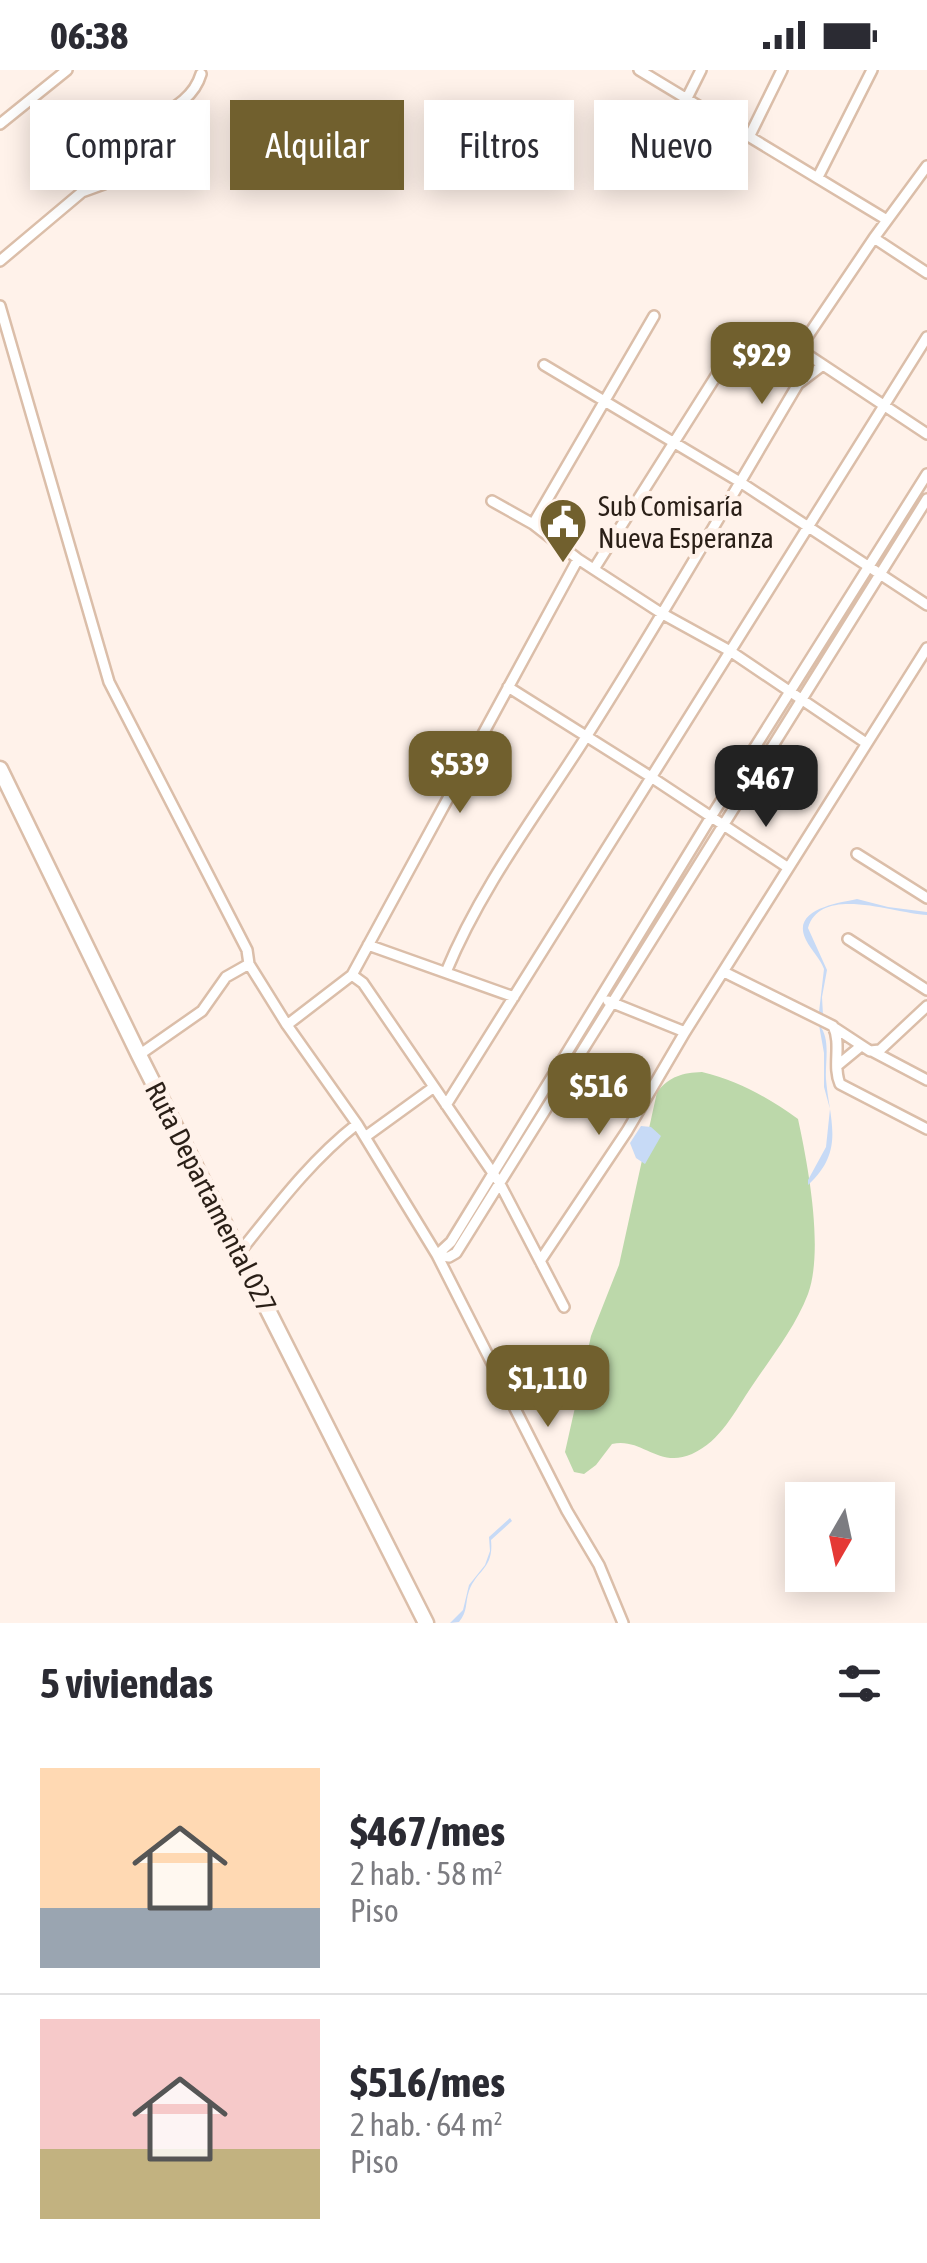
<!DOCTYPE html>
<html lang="es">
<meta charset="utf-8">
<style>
:root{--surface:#fff;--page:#f7f7f7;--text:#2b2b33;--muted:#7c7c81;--line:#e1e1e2;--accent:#71602e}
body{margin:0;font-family:"Asap Condensed",sans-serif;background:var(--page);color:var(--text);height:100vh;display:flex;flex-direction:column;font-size:38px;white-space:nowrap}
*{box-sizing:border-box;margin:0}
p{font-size:32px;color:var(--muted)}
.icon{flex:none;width:55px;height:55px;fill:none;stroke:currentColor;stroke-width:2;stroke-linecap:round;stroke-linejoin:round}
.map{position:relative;height:1553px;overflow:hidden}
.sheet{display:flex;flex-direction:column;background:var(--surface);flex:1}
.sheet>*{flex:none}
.banner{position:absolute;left:30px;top:30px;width:868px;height:90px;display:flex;gap:20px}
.needle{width:65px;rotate:189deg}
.fabs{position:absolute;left:785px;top:1412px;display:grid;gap:20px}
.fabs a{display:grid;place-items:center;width:110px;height:110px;border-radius:0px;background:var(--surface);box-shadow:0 5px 25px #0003;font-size:50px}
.price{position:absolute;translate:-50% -85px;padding:0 22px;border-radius:20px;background:var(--accent);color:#fff;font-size:32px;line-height:65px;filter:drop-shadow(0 2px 5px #0008)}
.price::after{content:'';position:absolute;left:50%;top:60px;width:30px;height:22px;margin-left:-15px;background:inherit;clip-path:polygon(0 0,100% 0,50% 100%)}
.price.selected{background:#222;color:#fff}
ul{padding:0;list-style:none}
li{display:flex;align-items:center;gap:30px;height:250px;padding:0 40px}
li+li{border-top:2px solid var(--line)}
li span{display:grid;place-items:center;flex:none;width:280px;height:200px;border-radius:0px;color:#555}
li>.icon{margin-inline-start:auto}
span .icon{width:120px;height:120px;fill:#fffc;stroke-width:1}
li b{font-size:42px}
h2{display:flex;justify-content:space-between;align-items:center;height:120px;padding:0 40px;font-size:42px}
.pill{padding:0 35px;border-radius:0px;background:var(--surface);box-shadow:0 5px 25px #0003;font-size:35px;line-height:90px}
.pill.selected{background:var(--accent);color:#fff}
.status{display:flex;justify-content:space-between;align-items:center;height:70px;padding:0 50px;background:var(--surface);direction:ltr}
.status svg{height:28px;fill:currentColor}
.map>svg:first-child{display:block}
</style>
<div class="status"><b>06:38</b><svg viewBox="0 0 49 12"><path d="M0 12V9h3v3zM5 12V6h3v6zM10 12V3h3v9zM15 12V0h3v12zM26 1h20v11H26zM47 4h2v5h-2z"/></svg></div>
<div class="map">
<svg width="927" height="1553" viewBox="0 0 927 1553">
<rect width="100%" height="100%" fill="#fff2ea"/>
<path fill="#bcd8aa" d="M702,1002C739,1011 767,1027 798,1049C808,1095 824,1180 808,1224C795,1258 772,1286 752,1316C735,1341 721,1371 692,1384C658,1399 642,1367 612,1374L596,1395L584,1404L574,1402L565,1382L591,1266L619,1195L657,1022C670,1006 682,1003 702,1002Z"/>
<path fill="#c7daf6" d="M857,829L888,837L927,842V845C895,844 821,814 808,858L827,900L822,927L823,945L819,942L824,899C820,888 811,880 806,870C790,839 839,833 857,829Z
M819,955C831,968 825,991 826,1009C829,1049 846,1081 808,1115V1110L826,1077L830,1039L824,1017V983Z
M641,1056L651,1057L661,1066L645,1094L636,1088L630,1073Z
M510,1448L512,1451L491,1470C494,1499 477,1499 469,1521C465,1533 468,1541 459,1552L450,1553L463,1540L469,1515L485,1495L490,1481L489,1467Z"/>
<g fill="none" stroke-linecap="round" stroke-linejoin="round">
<g stroke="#dbbea9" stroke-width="14">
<path id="street" d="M639,0L887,150
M687,28L701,0
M0,54L67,0
M750,65L782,0
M818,107L872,0
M874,168L927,203
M0,191L82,122L104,114C109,101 109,88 118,77C142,47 190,42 201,4
M0,236L109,612L247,880L249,894
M654,246L533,454L578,489L661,543L730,581L866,673
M799,279L874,168L927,96
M544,295L740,412L927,535
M798,314L799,279L927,364
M492,431L533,454
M594,499L728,287
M508,617L651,707L787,797
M857,784L927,828
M848,869L927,920
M368,875L514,927
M446,902C481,817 537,744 586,667C660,551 728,432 798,314L823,295
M724,902L833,956C842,974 832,996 840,1014L927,1059
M352,905L363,913L499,1112L564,1237
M608,931L685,962L927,578
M287,955L352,905L578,489
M835,958L870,981L880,980L927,936
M872,981L927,1010
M139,985L202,941L226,907L249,894L287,955L357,1054
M838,995L861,976
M446,1035L927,267
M365,1067L434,1017
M239,1183C276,1137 310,1091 357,1054L437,1185L567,1441L599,1495L623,1553
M437,1185L451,1172L711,747L927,404
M437,1185L449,1187L456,1183L927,429
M540,1191L627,1061L685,962"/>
</g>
<g stroke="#dbbea9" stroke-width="19">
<path id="primary" d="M0,699L139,985L426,1553"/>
</g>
<use href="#street" stroke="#fff" stroke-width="9"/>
<use href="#primary" stroke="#fff" stroke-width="14"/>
</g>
<defs>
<g id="civic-pin" transform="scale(2.5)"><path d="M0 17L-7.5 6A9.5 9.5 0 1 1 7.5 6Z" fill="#71602e" stroke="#fff2ea"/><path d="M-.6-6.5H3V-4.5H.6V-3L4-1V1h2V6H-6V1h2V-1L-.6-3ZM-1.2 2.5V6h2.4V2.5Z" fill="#fff"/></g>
</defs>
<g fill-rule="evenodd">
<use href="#civic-pin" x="563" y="452"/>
</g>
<g text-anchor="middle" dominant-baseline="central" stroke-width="10" stroke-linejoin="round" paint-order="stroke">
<g font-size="28" fill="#2a1f17" stroke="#fff2ea" text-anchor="start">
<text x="598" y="436">Sub Comisaría<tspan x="598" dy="32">Nueva Esperanza</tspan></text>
</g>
<g font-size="28" fill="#2a1f17" stroke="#fff2ea">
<text transform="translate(211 1127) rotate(63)">Ruta Departamental 027</text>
</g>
</g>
</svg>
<div class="fabs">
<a><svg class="needle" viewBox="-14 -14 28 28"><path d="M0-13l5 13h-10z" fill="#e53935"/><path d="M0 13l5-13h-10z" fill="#7c7c81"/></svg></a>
</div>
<b class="price" style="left:762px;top:337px">$929</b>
<b class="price" style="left:460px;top:746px">$539</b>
<b class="price selected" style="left:766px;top:760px">$467</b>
<b class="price" style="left:599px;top:1068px">$516</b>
<b class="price" style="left:548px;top:1360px">$1,110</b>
<div class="banner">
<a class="pill">Comprar</a>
<a class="pill selected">Alquilar</a>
<a class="pill">Filtros</a>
<a class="pill">Nuevo</a>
</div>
</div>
<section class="sheet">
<h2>5 viviendas<svg class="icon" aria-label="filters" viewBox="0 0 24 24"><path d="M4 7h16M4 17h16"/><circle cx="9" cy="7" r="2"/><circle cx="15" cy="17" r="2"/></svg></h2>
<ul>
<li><span style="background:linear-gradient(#ffd9b3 70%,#9aa5b1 0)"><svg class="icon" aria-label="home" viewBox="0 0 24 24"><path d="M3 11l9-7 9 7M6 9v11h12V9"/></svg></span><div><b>$467/mes</b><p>2 hab. · 58 m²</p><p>Piso</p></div></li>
<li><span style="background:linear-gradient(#f6c9c9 65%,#c2b280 0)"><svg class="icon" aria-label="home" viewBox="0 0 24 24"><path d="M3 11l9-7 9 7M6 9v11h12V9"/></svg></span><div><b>$516/mes</b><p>2 hab. · 64 m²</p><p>Piso</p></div></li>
</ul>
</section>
